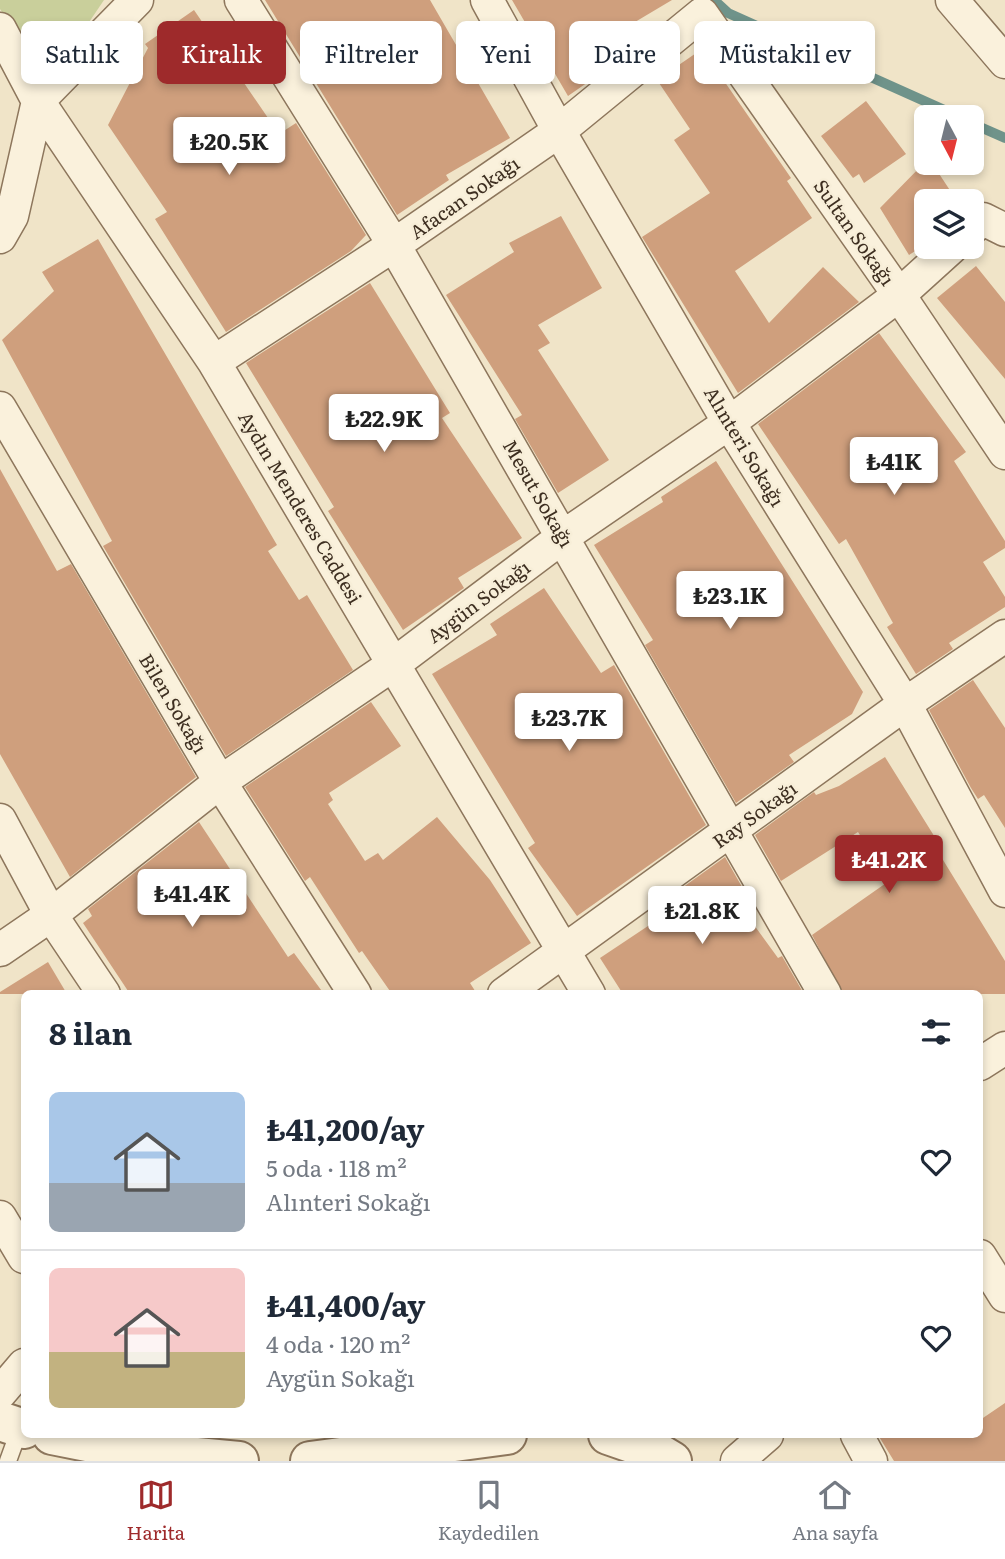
<!DOCTYPE html>
<html lang="tr">
<meta charset="utf-8">
<style>
:root{--surface:#fff;--page:#f6f6f7;--text:#1f2937;--muted:#747a83;--line:#e0e1e3;--accent:#9e2a2b}
body{margin:0;font-family:Literata,serif;background:var(--page);color:var(--text);height:100vh;display:flex;flex-direction:column;font-size:26px;white-space:nowrap}
*{box-sizing:border-box;margin:0}
p{font-size:23px;color:var(--muted)}
.icon{flex:none;width:38px;height:38px;fill:none;stroke:currentColor;stroke-width:2;stroke-linecap:round;stroke-linejoin:round}
.map{position:relative;flex:1;overflow:hidden}
.panel{position:absolute;left:21px;top:990px;width:962px;height:448px;display:flex;flex-direction:column;background:var(--surface);border-radius:10px;box-shadow:0 4px 10px #0003}
.panel>*{flex:none}
.hud{position:absolute;left:21px;top:21px;width:964px;height:63px;display:flex;gap:14px}
.needle{width:46px;rotate:173deg}
.tools{position:absolute;left:914px;top:105px;display:grid;gap:14px}
.tools a{display:grid;place-items:center;width:70px;height:70px;border-radius:10px;background:var(--surface);box-shadow:0 4px 10px #0003;font-size:35px}
.price{position:absolute;translate:-50% -60px;padding:0 16px;border-radius:7px;background:#fff;color:#222;font-size:23px;line-height:46px;filter:drop-shadow(0 2px 4px #0008)}
.price::after{content:'';position:absolute;left:50%;top:42px;width:21px;height:16px;margin-left:-10px;background:inherit;clip-path:polygon(0 0,100% 0,50% 100%)}
.price.active{background:var(--accent);color:#fff}
ul{padding:0;list-style:none}
li{display:flex;align-items:center;gap:21px;height:175px;padding:0 28px}
li+li{border-top:2px solid var(--line)}
li span{display:grid;place-items:center;flex:none;width:196px;height:140px;border-radius:10px;color:#555}
li>.icon{margin-inline-start:auto}
span .icon{width:84px;height:84px;fill:#fffc;stroke-width:1}
li b{font-size:30px}
h2{display:flex;justify-content:space-between;align-items:center;height:84px;padding:0 28px;font-size:30px}
.tag{padding:0 24px;border-radius:10px;background:var(--surface);box-shadow:0 4px 10px #0003;font-size:24px;line-height:63px}
.tag.active{background:var(--accent);color:#fff}
.menu{display:flex;justify-content:space-around;align-items:center;height:98px;border-top:2px solid var(--line);background:var(--surface);font-size:19px;color:var(--muted)}
.menu a{display:grid;justify-items:center;gap:4px}
.menu .active{color:var(--accent)}
.map>svg:first-child{display:block}
</style>
<div class="map">
<svg width="1005" height="1461" viewBox="0 0 1005 1461">
<rect width="100%" height="100%" fill="#f0e4c8"/>
<path fill="#c9cf9b" d="M0,0H104L48,83L0,9Z"/>
<g fill="none" stroke-linecap="round" stroke-linejoin="round">
<path stroke="#6f938a" stroke-width="10" d="M714,0L728,13L960,117
M971,123L1005,138"/>
</g>
<path fill="#cf9f7d" d="M265,0H430L510,138L446,175L449,180L397,215Z
M512,0H672L588,50L601,73L568,96Z
M194,10L279,134L296,123L366,235L351,251L226,332L155,219L167,212L108,125L148,48L145,44Z
M702,49L791,178L787,181L812,218L735,271L769,323L823,267L859,302L738,393L642,237L710,193L674,140L690,129L657,80Z
M866,101L906,154L864,183L859,174L853,178L821,136Z
M926,161L932,163L957,201H926V244L909,255L880,208Z
M561,216L602,288L538,325L550,343L538,350L609,460L558,493L515,419L522,415L446,295L514,252L509,243Z
M98,239L277,545L268,551L299,600L307,595L353,670L226,756L103,546L112,541L2,340L54,291L42,272Z
M976,266L1005,302V379L937,298Z
M370,283L450,413L442,418L522,538L458,578L464,588L403,630L328,511L334,507L246,363Z
M879,333L966,452L954,461L1005,541V548L983,562L1005,597V607L949,643L953,649L916,674L887,627L893,623L846,539L839,544L758,424Z
M716,461L863,692L852,714L789,755L794,762L736,803L645,645L653,640L594,545L663,502L661,497Z
M0,469L57,571L71,564L196,777L70,877L0,754Z
M544,588L601,673L614,665L706,825L577,916L528,848L535,843L432,674L497,635L490,624Z
M973,680L1005,728V828L984,795L978,799L971,788L929,710Z
M371,702L401,746L329,793L333,800L328,804L365,861L378,853L383,860L437,817L490,880L531,943L470,983L477,994H392L362,951L359,953L310,877L305,881L245,787Z
M885,757L936,839L932,842L1005,961V994H843L812,935L889,881L858,832L781,881L755,835L814,792L816,795L839,786Z
M199,822L288,957L294,953L324,994H130L83,923L92,916L88,909Z
M725,857L750,901L741,907L778,958L782,956L804,994H623L600,958L675,908L668,898Z
M48,962L67,994H0V992Z
M1005,1403V1461H894L878,1435H980V1420Z"/>
<g fill="none" stroke-linecap="round" stroke-linejoin="round">
<g stroke="#8d765c" stroke-width="19">
<path id="service" d="M8,1461L20,1428"/>
</g>
<g stroke="#8d765c" stroke-width="35">
<path id="minor" d="M241,0L394,245L825,994
M487,0L559,131L729,423L905,704L1005,891
M952,0L1005,62
M0,29L38,101L214,362L589,994
M971,229L983,219L1005,230
M0,237L12,216L38,101L137,0
M214,362L394,245L559,131L702,14L899,295L1005,453
M0,408L220,782L355,994
M0,820L51,915L104,994
M0,950L51,915L220,782L394,664L564,536L729,423L899,295L952,247
M504,994L905,704L1005,636
M980,1064L1005,1048
M0,1217L24,1257
M980,1256L1005,1296
M0,1393L24,1365
M857,1435L871,1461
M737,1461L767,1435"/>
</g>
<g stroke="#8d765c" stroke-width="42">
<path id="tertiary" d="M0,1421L24,1429
M52,1435L132,1451L239,1461
M608,1435L657,1452L672,1461
M310,1461L507,1435"/>
</g>
<use href="#service" stroke="#faf1dc" stroke-width="16"/>
<use href="#minor" stroke="#faf1dc" stroke-width="32"/>
<use href="#tertiary" stroke="#faf1dc" stroke-width="38"/>
</g>
<g text-anchor="middle" dominant-baseline="central" stroke-width="5" stroke-linejoin="round" paint-order="stroke">
<g font-size="19" fill="#3d2e20" stroke="#f7eed8">
<text transform="translate(464 197) rotate(-35)">Afacan Sokağı</text>
<text transform="translate(855 232) rotate(55)">Sultan Sokağı</text>
<text transform="translate(745 446) rotate(59)">Alınteri Sokağı</text>
<text transform="translate(539 493) rotate(60)">Mesut Sokağı</text>
<text transform="translate(301 507) rotate(59)">Aydın Menderes Caddesi</text>
<text transform="translate(478 601) rotate(-37)">Aygün Sokağı</text>
<text transform="translate(174 703) rotate(59)">Bilen Sokağı</text>
<text transform="translate(754 814) rotate(-36)">Ray Sokağı</text>
</g>
</g>
</svg>
<div class="tools">
<a><svg class="needle" viewBox="-14 -14 28 28"><path d="M0-13l5 13h-10z" fill="#e53935"/><path d="M0 13l5-13h-10z" fill="#747a83"/></svg></a>
<a><svg class="icon" aria-label="layers" viewBox="0 0 24 24"><path d="M12 4l9 5-9 5-9-5zM3 14l9 5 9-5"/></svg></a>
</div>
<b class="price" style="left:229px;top:177px">₺20.5K</b>
<b class="price" style="left:384px;top:454px">₺22.9K</b>
<b class="price" style="left:894px;top:497px">₺41K</b>
<b class="price" style="left:730px;top:631px">₺23.1K</b>
<b class="price" style="left:569px;top:753px">₺23.7K</b>
<b class="price active" style="left:889px;top:895px">₺41.2K</b>
<b class="price" style="left:192px;top:929px">₺41.4K</b>
<b class="price" style="left:702px;top:946px">₺21.8K</b>
<div class="hud">
<a class="tag">Satılık</a>
<a class="tag active">Kiralık</a>
<a class="tag">Filtreler</a>
<a class="tag">Yeni</a>
<a class="tag">Daire</a>
<a class="tag">Müstakil ev</a>
</div>
<section class="panel">
<h2>8 ilan<svg class="icon" aria-label="filters" viewBox="0 0 24 24"><path d="M4 7h16M4 17h16"/><circle cx="9" cy="7" r="2"/><circle cx="15" cy="17" r="2"/></svg></h2>
<ul>
<li><span style="background:linear-gradient(#a9c7e8 65%,#9aa5b1 0)"><svg class="icon" aria-label="home" viewBox="0 0 24 24"><path d="M3 11l9-7 9 7M6 9v11h12V9"/></svg></span><div><b>₺41,200/ay</b><p>5 oda · 118 m²</p><p>Alınteri Sokağı</p></div><svg class="icon" aria-label="heart" viewBox="0 0 24 24"><path d="M12 20l-8-8c-3-5 5-10 8-4 3-6 11-1 8 4z"/></svg></li>
<li><span style="background:linear-gradient(#f6c9c9 60%,#c2b280 0)"><svg class="icon" aria-label="home" viewBox="0 0 24 24"><path d="M3 11l9-7 9 7M6 9v11h12V9"/></svg></span><div><b>₺41,400/ay</b><p>4 oda · 120 m²</p><p>Aygün Sokağı</p></div><svg class="icon" aria-label="heart" viewBox="0 0 24 24"><path d="M12 20l-8-8c-3-5 5-10 8-4 3-6 11-1 8 4z"/></svg></li>
</ul>
</section>
</div>
<nav class="menu">
<a class="active"><svg class="icon" aria-label="map" viewBox="0 0 24 24"><path d="M3 6l6-2 6 2 6-2v14l-6 2-6-2-6 2zM9 4v14M15 6v14"/></svg>Harita</a>
<a><svg class="icon" aria-label="saved" viewBox="0 0 24 24"><path d="M7 4h10v16l-5-4-5 4z"/></svg>Kaydedilen</a>
<a><svg class="icon" aria-label="home" viewBox="0 0 24 24"><path d="M3 11l9-7 9 7M6 9v11h12V9"/></svg>Ana sayfa</a>
</nav>
